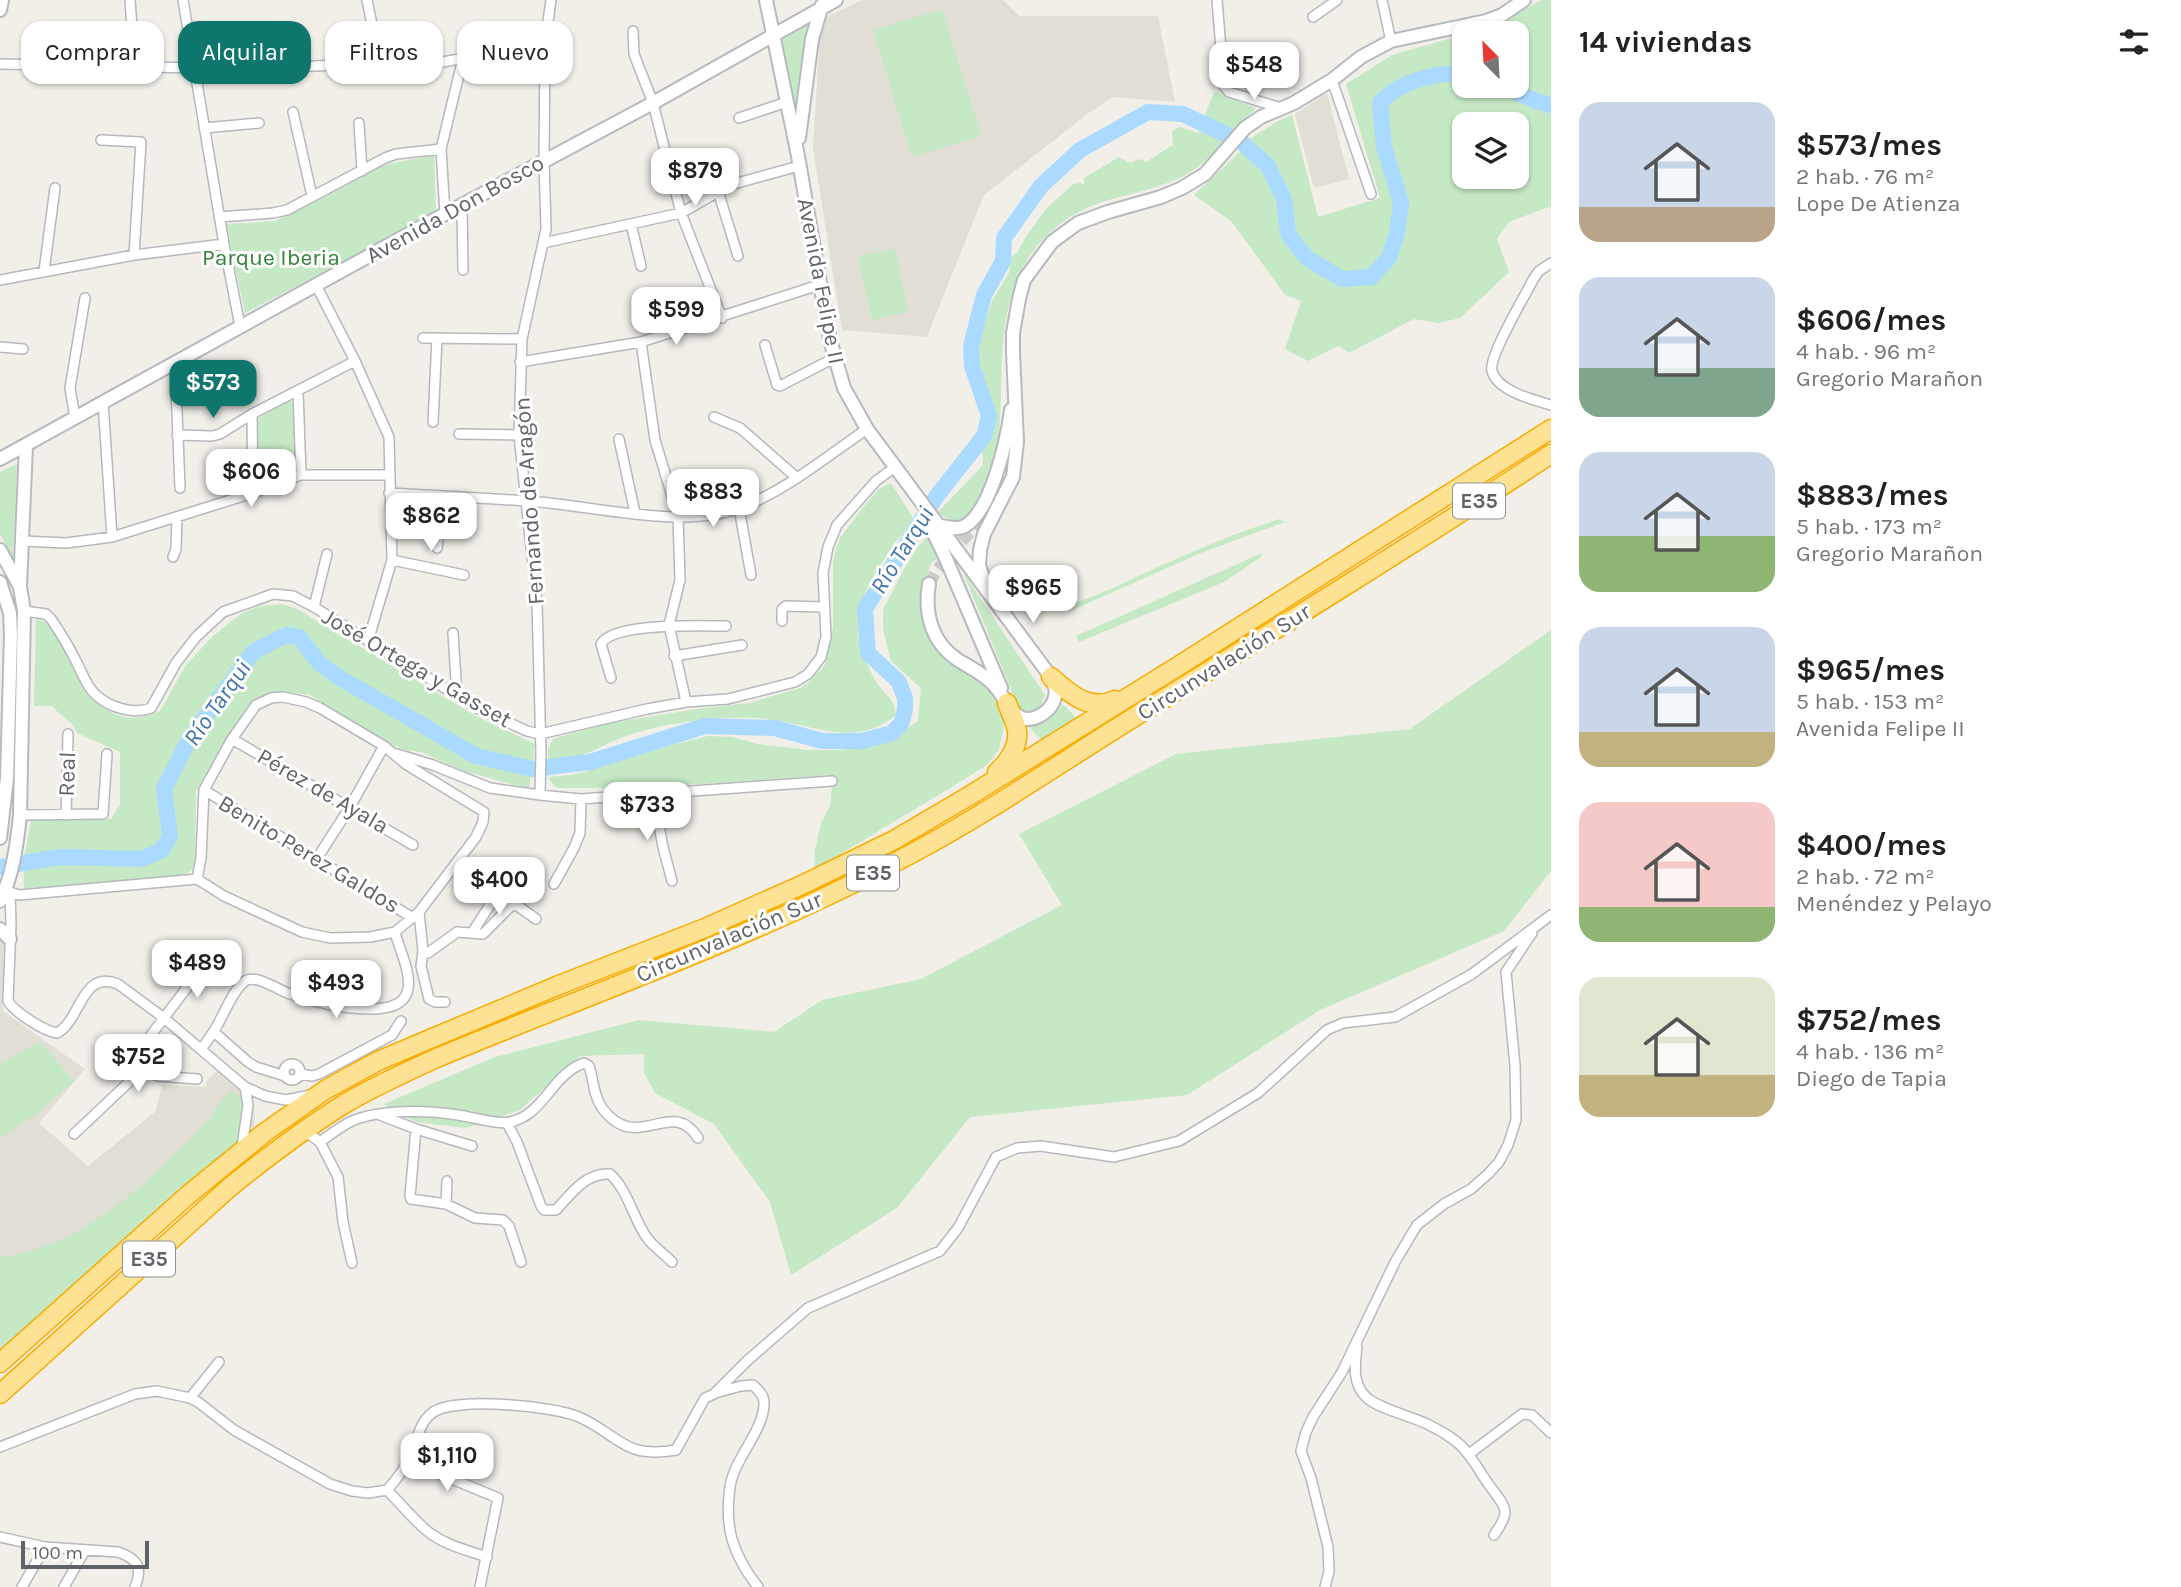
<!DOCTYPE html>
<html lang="es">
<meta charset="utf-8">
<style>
:root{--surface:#fff;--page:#f2f2f2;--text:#222;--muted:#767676;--accent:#0f766e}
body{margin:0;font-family:Karla,sans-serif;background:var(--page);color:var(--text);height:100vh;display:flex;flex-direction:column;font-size:26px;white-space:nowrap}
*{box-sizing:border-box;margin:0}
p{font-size:23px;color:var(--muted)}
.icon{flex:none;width:38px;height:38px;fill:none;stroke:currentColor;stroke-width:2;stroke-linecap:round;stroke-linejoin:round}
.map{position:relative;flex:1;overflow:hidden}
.details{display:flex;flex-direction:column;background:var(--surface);width:630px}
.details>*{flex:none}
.top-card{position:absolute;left:21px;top:21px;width:665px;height:63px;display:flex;gap:14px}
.needle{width:46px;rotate:336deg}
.fabs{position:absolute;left:1452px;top:21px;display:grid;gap:14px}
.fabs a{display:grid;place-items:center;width:77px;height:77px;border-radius:14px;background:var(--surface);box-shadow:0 2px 5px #0004;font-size:35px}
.scale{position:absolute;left:21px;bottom:18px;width:128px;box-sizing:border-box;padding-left:7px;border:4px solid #5f6368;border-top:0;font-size:19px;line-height:24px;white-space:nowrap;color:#5f6368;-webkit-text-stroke:5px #fff;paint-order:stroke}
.price{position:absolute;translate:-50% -60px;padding:0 16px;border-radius:14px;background:#fff;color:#222;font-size:23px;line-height:46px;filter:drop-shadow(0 2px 4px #0008)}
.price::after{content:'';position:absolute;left:50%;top:42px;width:21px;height:16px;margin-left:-10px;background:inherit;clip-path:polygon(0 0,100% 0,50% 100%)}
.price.active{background:var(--accent);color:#fff}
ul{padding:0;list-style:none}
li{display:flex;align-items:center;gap:21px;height:175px;padding:0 28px}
li span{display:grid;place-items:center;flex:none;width:196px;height:140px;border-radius:21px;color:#555}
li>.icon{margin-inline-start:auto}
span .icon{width:84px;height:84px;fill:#fffc;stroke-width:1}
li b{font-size:30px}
h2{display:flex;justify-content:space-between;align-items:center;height:84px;padding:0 28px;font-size:30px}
.tag{padding:0 24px;border-radius:21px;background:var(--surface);box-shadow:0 2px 5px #0004;font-size:24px;line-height:63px}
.tag.active{background:var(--accent);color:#fff}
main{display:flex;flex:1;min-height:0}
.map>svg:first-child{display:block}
</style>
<main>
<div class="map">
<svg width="1551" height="1587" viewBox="0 0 1551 1587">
<rect width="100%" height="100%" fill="#f1efe8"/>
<path fill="#e1ded6" d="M862,0H1003L1019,16H1158L1175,102L1113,97L1090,112L984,195L927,337L842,330L813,149L820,31L824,18Z
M1327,93L1349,179L1314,188L1295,114Z
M0,932L5,940L3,1011L85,1069L39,1123L88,1166L156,1111L162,1085L206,1087L207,1081L217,1070L241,1087L252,1100L255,1118L253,1130L247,1139L0,1356Z"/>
<path fill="#c5e8c5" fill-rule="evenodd" d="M1542,0H1551V206L1509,222L1497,239L1509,272L1460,318L1439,323L1414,319L1349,353L1338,346L1308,361L1285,349L1301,301L1285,295L1232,222L1194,195L1241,151L1250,139L1278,121L1292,115L1318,217L1380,198L1346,84L1392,55L1465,34V86H1517V33H1468L1498,24ZM1465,124H1517V177H1465Z
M942,9L981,136L912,157L873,30Z
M809,19L794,130L778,37Z
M1214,92L1256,108C1237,128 1211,161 1187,174C1163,187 1138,192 1112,199C1065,212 1030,242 1014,288C994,343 1007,412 994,468C990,486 973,514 956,523L937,513L983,465V455L974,440L990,404L981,374L977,348L992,301L1009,273L1010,258L1017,253L1025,238L1045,210L1073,184L1080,183L1084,185V178L1119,157L1130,163L1139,159L1146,162L1173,145L1172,131L1180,127L1198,133Z
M434,155L436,213L245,313L226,224L275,221L321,199L384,165Z
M895,249L908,312L872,320L858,256Z
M289,401L296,404L295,473L262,485L256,481L257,419Z
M17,464L13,558L0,534V472Z
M891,483L913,518C909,528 901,535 894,544C868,584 844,616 867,664C870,670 873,678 877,683C885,695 895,699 896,715C856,748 818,726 773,720C757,717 740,717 724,718C693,720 658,725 629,735C598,745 583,762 548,759V749L553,739L603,724L697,709L748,703L800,688L809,682L825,665L830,642L833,627V561L836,548L840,538L865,505L880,488Z
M1280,519L1285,522L1201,553L1068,612L1067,607C1081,600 1097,595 1111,589C1166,563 1222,537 1280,519Z
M928,536L938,558L931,563L922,592L926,626L984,680L1003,708L1004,725L999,749L988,764L968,777L814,870L815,850L821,823L830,806L833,775C741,781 649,789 557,788L554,786L548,777L572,775L585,772L609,761L708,736L732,737L758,744L807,750H840L894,738L918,721L921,688L891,661L883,629V610L903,571L917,548Z
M1262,553L1261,557L1224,582L1079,642L1076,636Z
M963,572L1045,695L1040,708L1031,713L1018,707Z
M283,604L297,609L476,716L535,744L529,789L464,771L421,752L406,750L391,744L310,695L276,691L252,703L229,736L196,791L195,861L192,870L184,875L113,883L24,888L23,863L32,817L111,819L120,804V752L77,733L73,725L51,706H34L36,619C67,626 71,671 87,693C94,702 104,708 113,713C131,721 143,718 160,711L186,665L212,637L238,616L247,611L259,606Z
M1551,630V871L1504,931L1320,1010L1187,1095L970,1117L897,1208L791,1275L770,1202L714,1124L655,1093L644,1073V1054L580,1056L520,1110L466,1128L416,1122L384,1104L495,1057L639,1020L774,1032L822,1000L921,979L1062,905L1019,834L1176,754L1410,729Z
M1063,704L1079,721L1041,739L1026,724C1042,720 1052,718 1063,704Z
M39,1041L74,1081L36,1114L0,1138V1065Z
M230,1091L243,1097L250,1110L244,1137L0,1349V1257C83,1248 148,1182 204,1125C214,1115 219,1100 230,1091Z"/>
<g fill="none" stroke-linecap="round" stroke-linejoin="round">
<path stroke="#aadaff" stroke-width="16" d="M1502,86L1536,101L1551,105
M0,867L59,857L142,859L162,850L170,836L164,789L190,738L253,652L286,635L299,637L320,664L340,678L476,756L533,769L590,762L705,726L775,728L822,741H862L892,733L901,724L905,710V698L899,682L868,653L865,609L936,497L984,436L989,416L972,366L971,346L984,295L1003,261L1004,238L1041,186L1080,150L1148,112L1183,114L1240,141L1268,166L1284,199L1288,234L1307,258L1342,279L1371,277L1389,258L1397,233L1401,203L1384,146L1380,103C1398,82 1437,71 1465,74"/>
<path stroke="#ccccc8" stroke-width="12" stroke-dasharray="12 6" stroke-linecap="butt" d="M929,584L936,571L988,511"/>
<g stroke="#b5b8bc" stroke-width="12">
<path id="street" d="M130,0L132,27
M183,0L224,244L240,326
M367,0L380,63
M1217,0L1224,86L1229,92L1281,108
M1382,0L1391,41
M1313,17L1337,0
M633,31L634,54L653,103L681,213L722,318
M0,64L248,69L380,63L432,64L545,43
M1332,80L1371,194
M293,112L312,196
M739,118L787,102
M359,123L362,171
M204,128L259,123
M101,140L141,142L134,255
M718,191L738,256
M462,205L463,270
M445,214L441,149L463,58
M219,217L273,213L287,210L385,158L396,154L441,149
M631,224L641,266
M543,243L681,213L730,185L799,166
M1551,263L1539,271L1534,278C1526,294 1488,357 1492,371C1497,391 1534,400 1551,405
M44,271L55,188
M0,280L134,255L224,244
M316,285L355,361L389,437L392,560L368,641
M423,338L522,339
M641,342L655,440L678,516L680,580L669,625L686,702
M765,345L777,385L780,386L834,358
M0,347L23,349
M175,361L180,488
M520,362L641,342L819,285
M298,391L301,475
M103,402L112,537
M252,414L253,493
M714,417L740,428L797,478
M75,418L70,388L85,298
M433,422L437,338
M459,434L519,435
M177,435L212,436L220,434L252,414L355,361
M619,439L635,513
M389,493C439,496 489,498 539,502C598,507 684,529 740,508C787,490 826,457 867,429
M739,508L751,575
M22,541L66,543L112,537L253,493L301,475H389
M437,548L442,496
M173,557L176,549L177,517
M392,560L464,575
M314,607L327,554
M24,611L46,614L51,619C60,632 69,647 76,661C82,672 86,686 95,694C108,707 133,715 151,708L176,663L196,637L223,612L273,594L293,596L314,607L477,708L527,731L540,734L647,709L686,702L728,699L795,682L808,674L821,657L826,637L823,573L828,547L837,525L876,481L895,467
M782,621V609L786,606L824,607
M453,633L457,695
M674,656L742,645
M611,678L601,644C613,622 701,626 726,626
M232,739L413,845
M397,754L433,765L490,788L540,795L581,799L832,781
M204,790L413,918
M653,794L663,847L672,881
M540,795L541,752L537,603L519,435L522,339L546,229L544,161L545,43L551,0
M20,815L103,814L107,754
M66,815L68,734
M316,860L350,807L384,746
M554,884L574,848L580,833L581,799
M1,889L19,895L197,879L224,896L302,932L330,938L370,937L395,932L419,912L476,837L483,822L484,812L407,765L384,746L320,708L306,702L283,697L271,698L256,705L232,739L204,790L201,858L197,879
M10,892L11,924L8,1001C14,1012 44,1031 57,1033C81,1021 81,969 118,984L164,1018L245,1087L265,1096L286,1100L311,1095
M419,912L423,951L428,953L457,932L483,934L510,907L515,904L536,919
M472,933L502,886
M423,951L421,966L429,999L435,1002H445
M214,1032L248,1062L256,1067L285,1076
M201,1049C206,1043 210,1037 214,1031C222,1019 233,989 245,981C257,974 278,990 290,994C313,1002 402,1026 408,989C411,971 399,949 395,932
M284 1072a8 8 0 1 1 16 0a8 8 0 1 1-16 0Z
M135,1067L158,1076L197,1079
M300,1074L312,1076L319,1074L392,1035L401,1021
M380,1115L416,1129L472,1146
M507,1123L517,1142L541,1206L544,1210H556C571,1194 586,1172 610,1174C628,1190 633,1218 647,1238C654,1247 664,1254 672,1262
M416,1129L410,1196L411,1199L446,1204L475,1218L503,1220L509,1226L521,1262
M305,1131L320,1142C330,1135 341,1126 352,1121C380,1109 428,1110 458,1115C472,1117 498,1125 510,1122C544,1115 552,1074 584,1063L589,1066C594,1081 593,1095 602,1108C638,1156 671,1095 698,1138
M74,1134L128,1083L145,1043L207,961
M320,1142L338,1177L343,1222L352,1263
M242,1147L248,1105L245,1087
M446,1204L447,1181
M1357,1347C1355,1365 1352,1383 1366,1397C1377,1408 1410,1416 1425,1423C1439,1430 1459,1440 1468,1454C1476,1464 1482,1475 1489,1485C1506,1508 1512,1510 1494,1535
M715,1393L741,1386L753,1385C758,1390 764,1395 764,1402C765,1430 734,1458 730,1487C724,1528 733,1555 758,1587
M190,1398L219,1362
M0,1447L135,1394L157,1391L190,1398L198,1402L234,1430L330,1484L352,1491L368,1493L387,1490C397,1479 405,1469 411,1455C417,1441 419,1423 432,1413C453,1396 554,1406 579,1417C621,1436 623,1459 676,1450L705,1398L714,1394L748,1360L808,1308L940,1251L958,1228L996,1157L1017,1148L1041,1146L1114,1157L1179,1141L1258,1093L1327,1030L1343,1023L1395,1017L1472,974L1551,915
M1469,1454L1522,1414L1532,1415L1551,1433
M408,1461L498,1498L480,1587
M387,1490C400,1503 412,1518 426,1530C444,1545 466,1550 487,1557
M0,1537L45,1547
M22,1587L45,1547L118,1552C138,1559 143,1567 135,1587
M64,1587L85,1550
M1325,1587L1329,1572L1328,1547L1311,1478L1301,1451L1306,1432L1313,1417L1342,1372L1395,1262L1417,1225L1444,1204L1471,1189L1488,1174L1499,1162L1508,1145L1516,1120L1515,1065L1506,972L1532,933"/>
</g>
<g stroke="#b6babf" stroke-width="16">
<path id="secondary" d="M766,0L798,156L830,340L844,388L867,429L1051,677C1054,683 1057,690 1055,697C1052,711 1035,722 1022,718C1009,713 1003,694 994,685C984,674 971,668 958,660C932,643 924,614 929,584
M0,10L2,0
M799,138L812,39L822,5
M0,459L445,214L653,103L836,0
M928,522L944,554L1001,688
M939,526C948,526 956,531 965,526C992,510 1007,439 1011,410
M0,550L20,587L24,611L20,815C17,844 13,875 0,901
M0,582L10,613L11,635L7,778L0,838
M985,582L979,566L980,550L984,534L1013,477L1017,442L1013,352V333L1019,299L1024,280L1052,242L1078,223L1108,212L1161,197L1182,188L1205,174L1245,128L1261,117L1294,103L1332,80L1361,57L1391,41L1486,21L1502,15L1524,0
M20,586L26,446
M0,929L10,939"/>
</g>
<g stroke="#f9ab00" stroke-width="21">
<path id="highway" d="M1051,677C1069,693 1089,712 1115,700
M997,772C1008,763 1019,746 1017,731C1016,722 1010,712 1007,703
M0,1363L188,1195L264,1133L325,1090L378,1061L430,1039L559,985L705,928L806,883L894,840L969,796L1180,665L1551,429
M0,1394L230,1187C266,1158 303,1130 341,1106C372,1087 406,1072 439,1057C595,992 757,936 907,856C987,814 1060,763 1136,716C1275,630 1414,544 1551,454"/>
</g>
<use href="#street" stroke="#fff" stroke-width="9"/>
<use href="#secondary" stroke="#fff" stroke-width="12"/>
<use href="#highway" stroke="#fde293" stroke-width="18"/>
</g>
<g text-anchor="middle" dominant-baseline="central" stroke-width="6" stroke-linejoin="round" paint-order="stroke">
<g fill="#fff" stroke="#8f9295" stroke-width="2">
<rect x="1453" y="483.5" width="52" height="35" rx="5"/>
<rect x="847" y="855.5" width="52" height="35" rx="5"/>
<rect x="123" y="1241.5" width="52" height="35" rx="5"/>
</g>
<g font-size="21" font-weight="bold" fill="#5f6368">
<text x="1479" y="501">E35</text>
<text x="873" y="873">E35</text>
<text x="149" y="1259">E35</text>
</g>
<g font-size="23" fill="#5f6368" stroke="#fff">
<text transform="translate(455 209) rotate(-29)">Avenida Don Bosco</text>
<text transform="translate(821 281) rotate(79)">Avenida Felipe II</text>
<text transform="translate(529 501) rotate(-94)">Fernando de Aragón</text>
<text transform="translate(1224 662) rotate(-32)">Circunvalación Sur</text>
<text transform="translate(417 668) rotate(30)">José Ortega y Gasset</text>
<text transform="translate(67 774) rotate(-88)">Real</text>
<text transform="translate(323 791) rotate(30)">Pérez de Ayala</text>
<text transform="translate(309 854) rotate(31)">Benito Perez Galdos</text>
<text transform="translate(729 937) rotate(-23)">Circunvalación Sur</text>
</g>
<g font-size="23" fill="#348238" stroke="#fff">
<text x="271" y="257">Parque Iberia</text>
</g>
<g font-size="24" font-style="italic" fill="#4174aa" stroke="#fff">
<text transform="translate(902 550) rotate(-58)">Río Tarqui</text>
<text transform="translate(217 703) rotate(-55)">Río Tarqui</text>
</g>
</g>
</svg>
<div class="fabs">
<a><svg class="needle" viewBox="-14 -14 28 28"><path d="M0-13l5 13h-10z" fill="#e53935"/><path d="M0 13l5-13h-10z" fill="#767676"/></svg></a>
<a><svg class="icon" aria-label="layers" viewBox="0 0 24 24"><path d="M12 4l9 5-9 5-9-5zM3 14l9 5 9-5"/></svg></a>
</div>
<div class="scale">100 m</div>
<b class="price" style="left:1254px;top:102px">$548</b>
<b class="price" style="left:695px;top:208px">$879</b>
<b class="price" style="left:676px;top:347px">$599</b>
<b class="price active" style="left:213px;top:420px">$573</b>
<b class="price" style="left:251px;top:509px">$606</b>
<b class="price" style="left:713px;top:529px">$883</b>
<b class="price" style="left:431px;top:553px">$862</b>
<b class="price" style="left:1033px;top:625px">$965</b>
<b class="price" style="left:647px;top:842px">$733</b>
<b class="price" style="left:499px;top:917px">$400</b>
<b class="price" style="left:197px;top:1000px">$489</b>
<b class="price" style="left:336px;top:1020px">$493</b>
<b class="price" style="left:138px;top:1094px">$752</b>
<b class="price" style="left:447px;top:1493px">$1,110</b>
<div class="top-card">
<a class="tag">Comprar</a>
<a class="tag active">Alquilar</a>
<a class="tag">Filtros</a>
<a class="tag">Nuevo</a>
</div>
</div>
<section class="details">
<h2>14 viviendas<svg class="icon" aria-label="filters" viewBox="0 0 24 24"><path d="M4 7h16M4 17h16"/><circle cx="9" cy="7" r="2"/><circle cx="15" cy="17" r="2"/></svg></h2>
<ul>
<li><span style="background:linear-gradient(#c9d6e8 75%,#b9a48a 0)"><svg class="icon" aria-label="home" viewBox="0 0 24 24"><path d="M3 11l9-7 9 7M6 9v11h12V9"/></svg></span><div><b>$573/mes</b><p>2 hab. · 76 m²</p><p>Lope De Atienza</p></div></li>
<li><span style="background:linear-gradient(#c9d6e8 65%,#7fa58c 0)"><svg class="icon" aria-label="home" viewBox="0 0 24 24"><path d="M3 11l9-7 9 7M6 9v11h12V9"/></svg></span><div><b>$606/mes</b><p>4 hab. · 96 m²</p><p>Gregorio Marañon</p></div></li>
<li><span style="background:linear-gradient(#c9d6e8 60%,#8fb573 0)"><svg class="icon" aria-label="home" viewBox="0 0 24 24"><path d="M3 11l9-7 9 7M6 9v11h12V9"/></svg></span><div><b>$883/mes</b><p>5 hab. · 173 m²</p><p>Gregorio Marañon</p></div></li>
<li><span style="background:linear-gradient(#c9d6e8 75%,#c2b280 0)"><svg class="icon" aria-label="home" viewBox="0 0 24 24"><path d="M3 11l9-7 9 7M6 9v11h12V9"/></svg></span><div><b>$965/mes</b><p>5 hab. · 153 m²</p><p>Avenida Felipe II</p></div></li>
<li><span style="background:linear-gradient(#f6c9c9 75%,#8fb573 0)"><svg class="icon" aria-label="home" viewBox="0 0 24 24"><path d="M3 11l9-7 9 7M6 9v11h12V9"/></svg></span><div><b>$400/mes</b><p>2 hab. · 72 m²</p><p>Menéndez y Pelayo</p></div></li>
<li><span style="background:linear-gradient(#dfe7d0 70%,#c2b280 0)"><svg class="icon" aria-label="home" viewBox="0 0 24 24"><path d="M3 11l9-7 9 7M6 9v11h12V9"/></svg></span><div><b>$752/mes</b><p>4 hab. · 136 m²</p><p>Diego de Tapia</p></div></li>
</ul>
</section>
</main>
